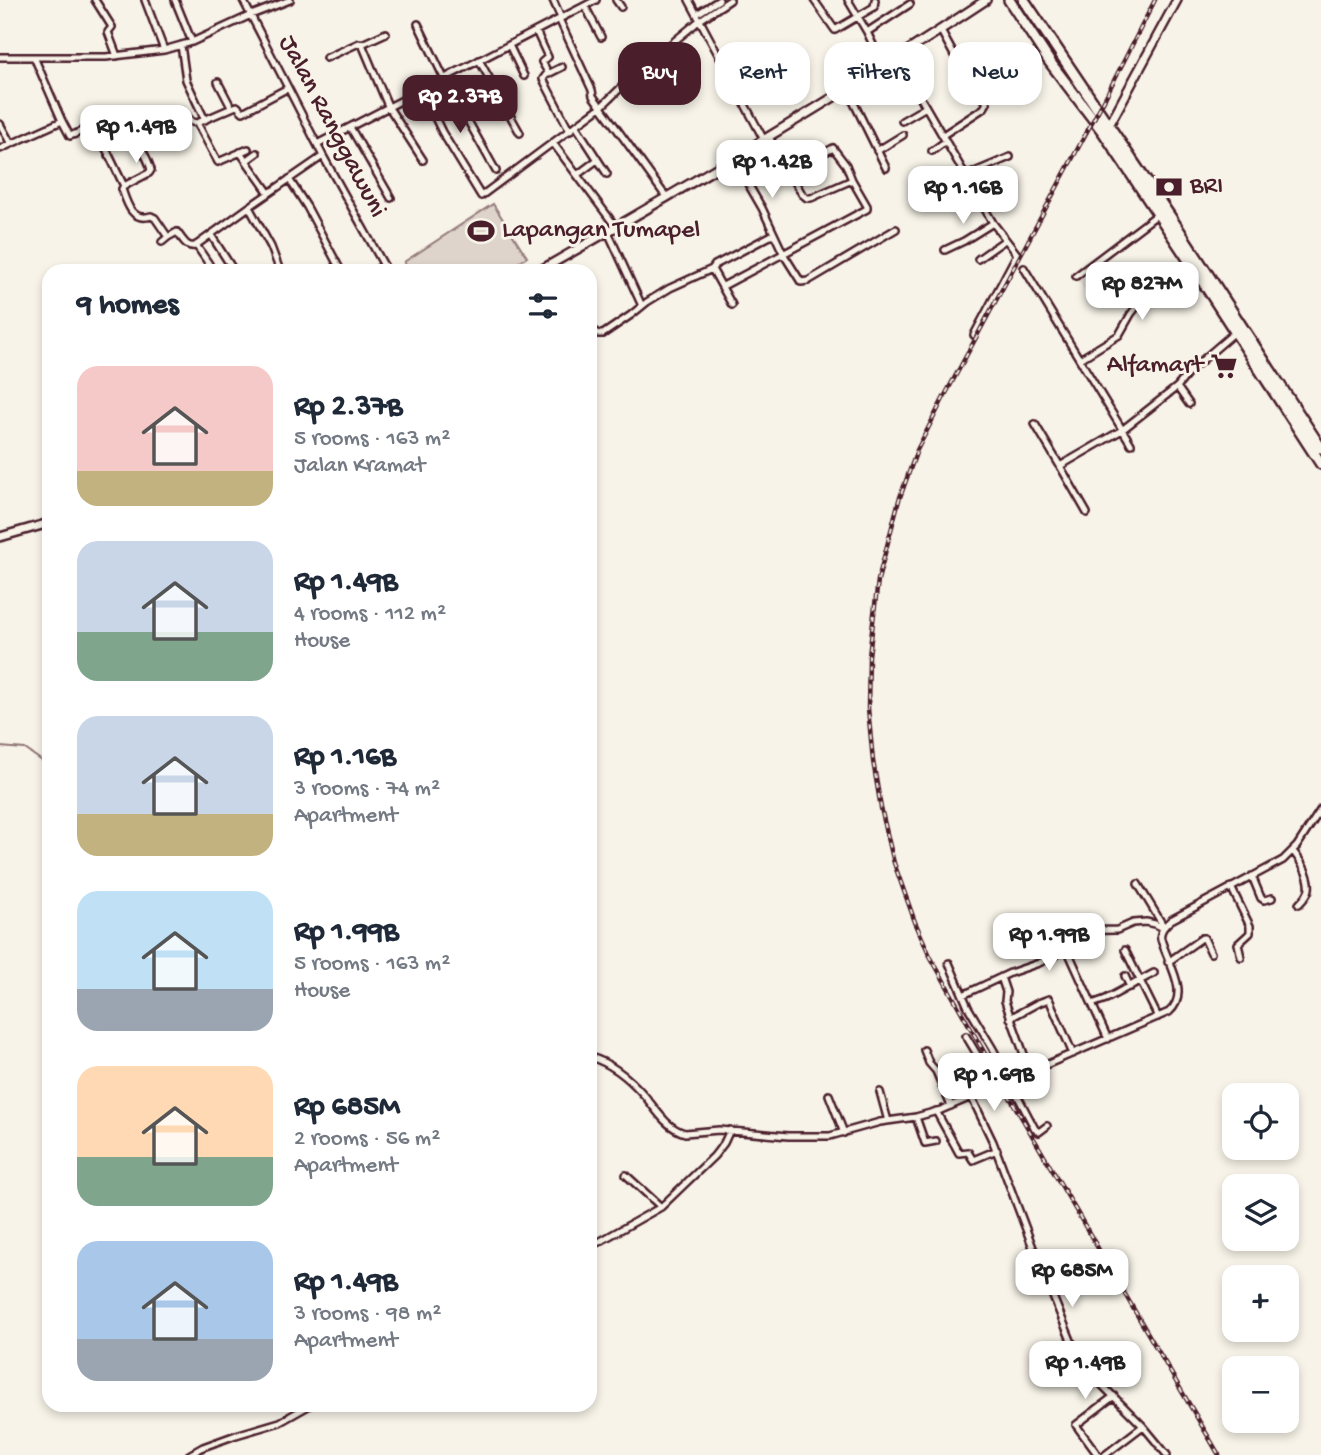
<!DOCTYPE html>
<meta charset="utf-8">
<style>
:root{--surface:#fff;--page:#f6f6f7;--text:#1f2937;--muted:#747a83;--accent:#4a1f2b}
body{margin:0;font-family:"Gochi Hand",sans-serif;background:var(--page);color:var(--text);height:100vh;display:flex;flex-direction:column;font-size:26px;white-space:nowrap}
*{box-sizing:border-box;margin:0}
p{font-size:23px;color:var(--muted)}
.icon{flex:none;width:38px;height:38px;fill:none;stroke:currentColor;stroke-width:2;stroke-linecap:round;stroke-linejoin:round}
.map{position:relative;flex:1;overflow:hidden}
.side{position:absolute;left:42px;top:264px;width:555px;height:1148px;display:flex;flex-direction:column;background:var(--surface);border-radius:21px;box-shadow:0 4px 10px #0003}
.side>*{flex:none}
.hud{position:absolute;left:618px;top:42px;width:597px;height:63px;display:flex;gap:14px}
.tools{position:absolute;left:1222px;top:1083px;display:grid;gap:14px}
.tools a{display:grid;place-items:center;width:77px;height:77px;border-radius:14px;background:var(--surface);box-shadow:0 4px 10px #0003;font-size:35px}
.price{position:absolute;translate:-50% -60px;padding:0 16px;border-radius:14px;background:#fff;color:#222;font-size:23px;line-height:46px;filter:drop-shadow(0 2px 4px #0008)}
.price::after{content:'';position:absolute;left:50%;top:42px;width:21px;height:16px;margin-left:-10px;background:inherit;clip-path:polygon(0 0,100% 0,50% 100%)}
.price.current{background:var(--accent);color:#fff}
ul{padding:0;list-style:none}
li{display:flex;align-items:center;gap:21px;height:175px;padding:0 35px}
li span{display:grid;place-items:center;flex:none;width:196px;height:140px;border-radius:21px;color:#555}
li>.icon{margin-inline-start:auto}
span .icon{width:84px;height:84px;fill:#fffc;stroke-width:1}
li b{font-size:30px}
h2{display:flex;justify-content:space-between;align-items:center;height:84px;padding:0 35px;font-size:30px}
.tag{padding:0 24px;border-radius:21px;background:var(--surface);box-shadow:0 4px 10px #0003;font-size:24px;line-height:63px}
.tag.current{background:var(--accent);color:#fff}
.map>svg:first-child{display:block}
</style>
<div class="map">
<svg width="1321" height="1455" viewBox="0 0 1321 1455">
<rect width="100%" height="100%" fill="#f7f3e8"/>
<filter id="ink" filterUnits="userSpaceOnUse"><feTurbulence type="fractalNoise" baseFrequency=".0143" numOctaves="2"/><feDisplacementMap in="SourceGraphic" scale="14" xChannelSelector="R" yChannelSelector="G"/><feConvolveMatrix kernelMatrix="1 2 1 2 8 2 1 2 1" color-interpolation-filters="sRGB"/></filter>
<g filter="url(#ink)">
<path fill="#eae3da" d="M1102,260L1119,285L1103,295L1091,291L1087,293L1076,278Z"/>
<path fill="#ded4cc" stroke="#947a7c" stroke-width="2" d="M493,204L527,257L505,271H410L404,262Z"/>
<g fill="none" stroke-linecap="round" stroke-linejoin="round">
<path stroke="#8e7275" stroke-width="2" d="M0,747L25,749L45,763L49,770"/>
<g stroke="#4a1f2b" stroke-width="10">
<path id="minor" d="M95,0L112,27L108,32L117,56
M145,0L164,50
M175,0L192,42
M243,0L323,156L387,271
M553,0L561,18
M616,0L621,7
M689,0L764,140
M814,0L835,30L874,7L875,0
M848,0L867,32L883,66
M585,6L601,37
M697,14L719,0
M559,19L592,90L593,96L667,198
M418,24L444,78L496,171
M536,31L548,57L542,62L549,74
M941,31L961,68L987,103L984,108L943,135
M867,32L910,4
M362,44L386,33
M181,45L186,80L205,120
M509,45L524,76
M0,57H106L164,50L192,42L251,15L290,0
M34,57L62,121L70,136C88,130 104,116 121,113C131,112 139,117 149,117C160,116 171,112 182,111L192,122L197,123L234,107L237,106L243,112L288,88
M897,57L993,223L1017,254L974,335
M326,58L359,43L362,44L388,106L423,160
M479,60L520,133
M562,67L546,75L543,79L570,131
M218,82L231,107
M421,89L442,132L481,196L602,106L637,72L700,20L730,0
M847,89L886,168
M902,121L926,107
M197,123L218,162L248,149
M0,124L11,144
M95,126L124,186L149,173L151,170C147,151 127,133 130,113
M576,126L607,174
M350,127L391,198
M553,143L616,227
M317,144L596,0
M0,149L62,121
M877,151L903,135
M932,151L946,141
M240,152L269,193
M817,157L833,148L846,165L852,180
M733,158L762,208L784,255L801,282L808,281L896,229
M246,161L257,153
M577,175L597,160
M965,176L1010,157
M289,179L307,207L341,271
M124,186L122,189C127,204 132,222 151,216L155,218L168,237L162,242
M249,207L271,247L280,271
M608,232L642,306
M211,235L234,271
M168,237L177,232C182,238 186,248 195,246L249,207L323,156
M196,245L209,264L211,271
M945,250L964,241L993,223
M978,259L1005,240
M1024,268L1131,444
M712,269L732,305
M374,271L384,265
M1076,276L1158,214
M723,286L867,209V206L852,180L811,198H807L802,194L769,137
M590,328L598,334H603L631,315L647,302L670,288L712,269L715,265L774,234
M1080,359L1119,335L1131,314L1152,287L1190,262
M1177,387L1189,404
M1035,424L1060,466
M1087,513L1060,466L1122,430L1177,387L1191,370L1235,332
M1293,851C1300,860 1311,877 1309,889C1308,895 1303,900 1299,904
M1252,876L1261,898L1264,900L1272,898
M1138,884L1164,927
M1231,887L1250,926V933L1238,944L1241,957
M1067,949L1108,1039
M1125,950L1158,1017
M1168,962L1202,938H1204L1211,953
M949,963L968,1007L993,1049L1035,1129L1039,1132L1047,1126
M1125,976L1130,987
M1001,977L1006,992L1005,1001L1007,1007L1030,1071
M963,995L1010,973L1039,963L1067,949L1062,935L1065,931L1117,930L1133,923L1146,922L1155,924L1163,928
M1092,1004L1106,999L1154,973
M1010,1018L1038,1003L1049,999L1073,1054
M966,1036L996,1086
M924,1050L929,1063L936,1071L951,1106
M590,1057C611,1063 630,1079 644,1095C656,1109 666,1128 685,1133L719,1130L788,1136H830L880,1122L916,1117L941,1110L1169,1012C1191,993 1167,962 1161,939C1159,932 1165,925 1171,920L1283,860L1297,846L1321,809
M880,1092L888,1121
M829,1095L844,1133
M971,1096L993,1142L1035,1253L1077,1355L1094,1377L1143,1426L1167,1455
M936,1111L959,1153L968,1152L973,1160L997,1150
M916,1117L925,1143L936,1141
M626,1175L661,1207
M590,1247L661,1207L714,1156L724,1143L730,1130
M189,1455L203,1447L236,1435L280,1422L310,1405
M1098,1455L1076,1425L1114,1396
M1105,1455L1143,1426"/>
</g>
<g stroke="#4a1f2b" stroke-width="12">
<path id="tertiary" d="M1108,127L1177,0
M539,271C690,185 841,96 986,0
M0,537L49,523"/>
</g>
<g stroke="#4a1f2b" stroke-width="14">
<path id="trunk" d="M1009,0L1049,61L1104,133L1190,262L1321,464
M1024,0L1171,218L1321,448"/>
</g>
<use href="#minor" stroke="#f7f3e8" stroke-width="5"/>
<use href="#tertiary" stroke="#f7f3e8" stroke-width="7"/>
<use href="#trunk" stroke="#f7f3e8" stroke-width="9"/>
<g stroke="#4a1f2b" stroke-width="4.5">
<path id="rail" d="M1155,0L1105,98L943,399L917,450L899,500L878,580L869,656L868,708L873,761L881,808L894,863L915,922L930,956L1002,1084L1219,1455"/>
</g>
<use href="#rail" stroke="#f7f3e8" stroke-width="2" stroke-dasharray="5" stroke-linecap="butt"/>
</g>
</g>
<defs>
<g id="bank-bare" transform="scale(2.1)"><path d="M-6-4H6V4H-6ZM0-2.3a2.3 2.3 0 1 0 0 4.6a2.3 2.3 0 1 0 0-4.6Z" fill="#4a1f2b" stroke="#f7f3e8" stroke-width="2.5" paint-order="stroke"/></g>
<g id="stadium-bare" transform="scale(2.1)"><path d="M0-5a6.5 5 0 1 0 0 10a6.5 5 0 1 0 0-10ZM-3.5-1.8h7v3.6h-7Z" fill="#4a1f2b" stroke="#f7f3e8" stroke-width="2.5" paint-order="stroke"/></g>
<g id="supermarket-bare" transform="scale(2.1)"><path d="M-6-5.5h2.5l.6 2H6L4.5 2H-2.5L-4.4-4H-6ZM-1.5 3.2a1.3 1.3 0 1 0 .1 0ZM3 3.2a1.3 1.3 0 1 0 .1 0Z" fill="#4a1f2b" stroke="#f7f3e8" stroke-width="2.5" paint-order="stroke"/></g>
</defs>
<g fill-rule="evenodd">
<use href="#bank-bare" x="1169" y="187"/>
<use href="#stadium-bare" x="481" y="231"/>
<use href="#supermarket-bare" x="1224" y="366"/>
</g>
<g text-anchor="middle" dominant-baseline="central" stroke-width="6" stroke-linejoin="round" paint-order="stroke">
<g font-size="26" fill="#4a1f2b" stroke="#f7f3e8">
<text transform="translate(331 127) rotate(62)">Jalan Ranggawuni</text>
</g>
<g font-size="26" fill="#4a1f2b" stroke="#f7f3e8" text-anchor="start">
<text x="1190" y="187">BRI</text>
<text x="502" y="231">Lapangan Tumapel</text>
<text x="1203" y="366" text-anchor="end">Alfamart</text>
</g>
</g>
</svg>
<div class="tools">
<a><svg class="icon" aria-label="locate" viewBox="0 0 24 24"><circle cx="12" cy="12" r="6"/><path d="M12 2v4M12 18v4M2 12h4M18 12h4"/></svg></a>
<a><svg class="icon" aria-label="layers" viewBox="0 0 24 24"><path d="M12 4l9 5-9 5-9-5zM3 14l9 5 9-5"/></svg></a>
<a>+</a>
<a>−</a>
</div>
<b class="price current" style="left:460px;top:135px">Rp 2.37B</b>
<b class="price" style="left:136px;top:165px">Rp 1.49B</b>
<b class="price" style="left:772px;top:200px">Rp 1.42B</b>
<b class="price" style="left:963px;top:226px">Rp 1.16B</b>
<b class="price" style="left:1142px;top:322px">Rp 827M</b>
<b class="price" style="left:1049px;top:973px">Rp 1.99B</b>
<b class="price" style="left:994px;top:1113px">Rp 1.69B</b>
<b class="price" style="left:1072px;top:1309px">Rp 685M</b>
<b class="price" style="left:1085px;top:1401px">Rp 1.49B</b>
<div class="hud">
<a class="tag current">Buy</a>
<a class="tag">Rent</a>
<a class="tag">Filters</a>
<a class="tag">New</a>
</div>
<section class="side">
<h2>9 homes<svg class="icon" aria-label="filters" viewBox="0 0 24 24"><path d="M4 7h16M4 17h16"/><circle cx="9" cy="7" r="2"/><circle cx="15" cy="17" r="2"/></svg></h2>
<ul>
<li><span style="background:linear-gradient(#f6c9c9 75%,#c2b280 0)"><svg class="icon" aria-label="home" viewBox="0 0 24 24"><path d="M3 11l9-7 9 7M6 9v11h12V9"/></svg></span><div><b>Rp 2.37B</b><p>5 rooms · 163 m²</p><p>Jalan Kramat</p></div></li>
<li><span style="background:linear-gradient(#c9d6e8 65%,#7fa58c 0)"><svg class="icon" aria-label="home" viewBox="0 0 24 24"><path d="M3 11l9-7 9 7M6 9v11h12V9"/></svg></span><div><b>Rp 1.49B</b><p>4 rooms · 112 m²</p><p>House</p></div></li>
<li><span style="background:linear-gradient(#c9d6e8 70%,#c2b280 0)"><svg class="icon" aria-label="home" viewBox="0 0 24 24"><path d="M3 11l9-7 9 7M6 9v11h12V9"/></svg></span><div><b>Rp 1.16B</b><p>3 rooms · 74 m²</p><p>Apartment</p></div></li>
<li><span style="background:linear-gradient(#bfe0f5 70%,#9aa5b1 0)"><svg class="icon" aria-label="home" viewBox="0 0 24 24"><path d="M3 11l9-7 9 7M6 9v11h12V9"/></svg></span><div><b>Rp 1.99B</b><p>5 rooms · 163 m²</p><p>House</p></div></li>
<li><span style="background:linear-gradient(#ffd9b3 65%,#7fa58c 0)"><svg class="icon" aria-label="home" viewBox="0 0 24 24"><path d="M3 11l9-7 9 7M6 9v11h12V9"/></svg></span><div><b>Rp 685M</b><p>2 rooms · 56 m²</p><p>Apartment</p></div></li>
<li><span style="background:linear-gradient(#a9c7e8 70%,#9aa5b1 0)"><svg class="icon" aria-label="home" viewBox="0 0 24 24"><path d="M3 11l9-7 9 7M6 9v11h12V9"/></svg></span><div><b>Rp 1.49B</b><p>3 rooms · 98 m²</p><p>Apartment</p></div></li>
</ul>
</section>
</div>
